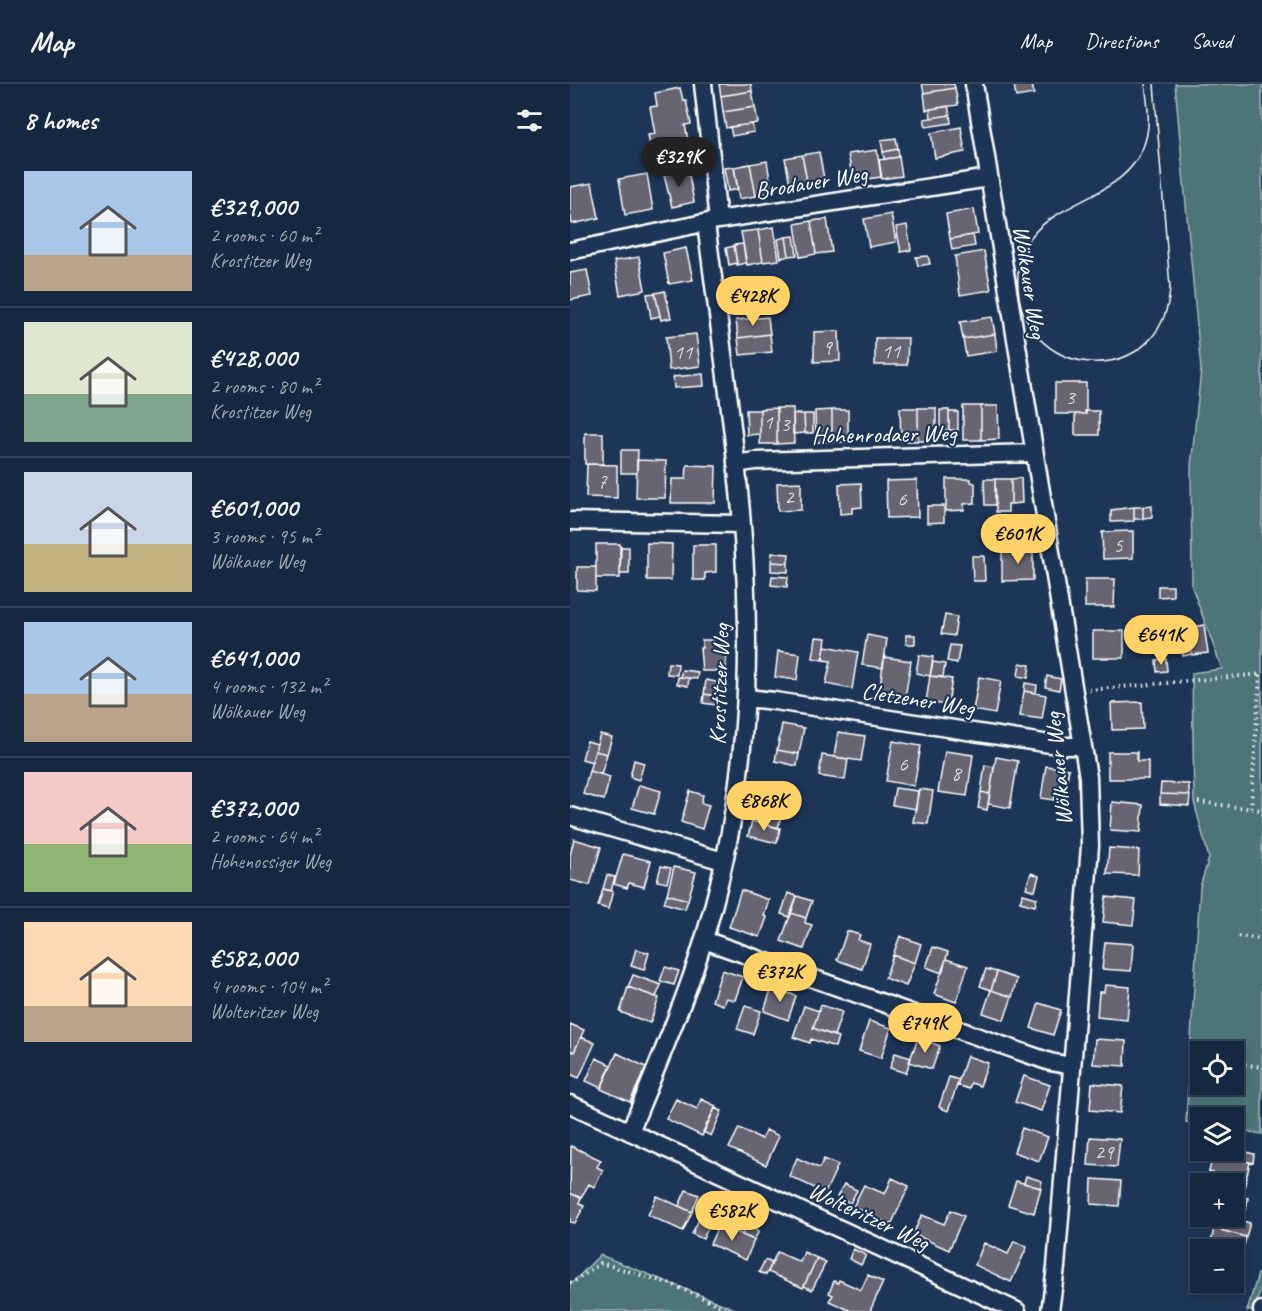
<!DOCTYPE html>
<meta charset="utf-8">
<style>
:root{--surface:#162841;--page:#1f3048;--text:#f1f3f6;--muted:#9ea6b1;--line:#35445a;--accent:#ffd166}
body{margin:0;font-family:Caveat,sans-serif;background:var(--page);color:var(--text);height:100vh;display:flex;flex-direction:column;font-size:22px;white-space:nowrap}
*{box-sizing:border-box;margin:0}
p{font-size:20px;color:var(--muted)}
.icon{flex:none;width:33px;height:33px;fill:none;stroke:currentColor;stroke-width:2;stroke-linecap:round;stroke-linejoin:round}
.map{position:relative;flex:1;overflow:hidden}
.details{display:flex;flex-direction:column;background:var(--surface);width:570px}
.details>*{flex:none}
.buttons{position:absolute;left:620px;top:957px;display:grid;gap:12px}
.buttons a{display:grid;place-items:center;width:54px;height:54px;border-radius:0px;background:var(--surface);box-shadow:0 3px 9px #0003,0 0 0 2px var(--line);font-size:30px}
.price{position:absolute;translate:-50% -51px;padding:0 14px;border-radius:21px;background:var(--accent);color:#111;font-size:20px;line-height:39px;filter:drop-shadow(0 2px 3px #0008)}
.price::after{content:'';position:absolute;left:50%;top:36px;width:18px;height:14px;margin-left:-9px;background:inherit;clip-path:polygon(0 0,100% 0,50% 100%)}
.price.active{background:#222;color:#fff}
ul{padding:0;list-style:none}
li{display:flex;align-items:center;gap:18px;height:150px;padding:0 24px}
li+li{border-top:2px solid var(--line)}
li span{display:grid;place-items:center;flex:none;width:168px;height:120px;border-radius:0px;color:#555}
li>.icon{margin-inline-start:auto}
span .icon{width:72px;height:72px;fill:#fffc;stroke-width:1}
li b{font-size:26px}
h2{display:flex;justify-content:space-between;align-items:center;height:72px;padding:0 24px;font-size:26px}
header{display:flex;align-items:center;gap:36px;box-sizing:border-box;height:84px;padding:0 30px;background:var(--surface);border-bottom:2px solid var(--line)}
header strong{font-size:28px}
nav{display:flex;gap:33px;margin-inline-start:auto;font-size:21px}
main{display:flex;flex:1;min-height:0}
.map>svg:first-child{display:block}
</style>
<header>
<strong>Map</strong>
<nav><a>Map</a><a>Directions</a><a>Saved</a></nav>
</header>
<main>
<section class="details">
<h2>8 homes<svg class="icon" aria-label="filters" viewBox="0 0 24 24"><path d="M4 7h16M4 17h16"/><circle cx="9" cy="7" r="2"/><circle cx="15" cy="17" r="2"/></svg></h2>
<ul>
<li><span style="background:linear-gradient(#a9c7e8 70%,#b9a48a 0)"><svg class="icon" aria-label="home" viewBox="0 0 24 24"><path d="M3 11l9-7 9 7M6 9v11h12V9"/></svg></span><div><b>€329,000</b><p>2 rooms · 60 m²</p><p>Krostitzer Weg</p></div></li>
<li><span style="background:linear-gradient(#dfe7d0 60%,#7fa58c 0)"><svg class="icon" aria-label="home" viewBox="0 0 24 24"><path d="M3 11l9-7 9 7M6 9v11h12V9"/></svg></span><div><b>€428,000</b><p>2 rooms · 80 m²</p><p>Krostitzer Weg</p></div></li>
<li><span style="background:linear-gradient(#c9d6e8 60%,#c2b280 0)"><svg class="icon" aria-label="home" viewBox="0 0 24 24"><path d="M3 11l9-7 9 7M6 9v11h12V9"/></svg></span><div><b>€601,000</b><p>3 rooms · 95 m²</p><p>Wölkauer Weg</p></div></li>
<li><span style="background:linear-gradient(#a9c7e8 60%,#b9a48a 0)"><svg class="icon" aria-label="home" viewBox="0 0 24 24"><path d="M3 11l9-7 9 7M6 9v11h12V9"/></svg></span><div><b>€641,000</b><p>4 rooms · 132 m²</p><p>Wölkauer Weg</p></div></li>
<li><span style="background:linear-gradient(#f6c9c9 60%,#8fb573 0)"><svg class="icon" aria-label="home" viewBox="0 0 24 24"><path d="M3 11l9-7 9 7M6 9v11h12V9"/></svg></span><div><b>€372,000</b><p>2 rooms · 64 m²</p><p>Hohenossiger Weg</p></div></li>
<li><span style="background:linear-gradient(#ffd9b3 70%,#b9a48a 0)"><svg class="icon" aria-label="home" viewBox="0 0 24 24"><path d="M3 11l9-7 9 7M6 9v11h12V9"/></svg></span><div><b>€582,000</b><p>4 rooms · 104 m²</p><p>Wolteritzer Weg</p></div></li>
</ul>
</section>
<div class="map">
<svg width="692" height="1227" viewBox="0 0 692 1227">
<rect width="100%" height="100%" fill="#1d3557"/>
<filter id="ink" filterUnits="userSpaceOnUse"><feTurbulence type="fractalNoise" baseFrequency=".0167" numOctaves="2"/><feDisplacementMap in="SourceGraphic" scale="12" xChannelSelector="R" yChannelSelector="G"/><feConvolveMatrix kernelMatrix="1 2 1 2 8 2 1 2 1" color-interpolation-filters="sRGB"/></filter>
<g filter="url(#ink)">
<path fill="#4d7478" stroke="#a6babc" stroke-width="1.5" fill-rule="evenodd" d="M605,0H692V1050L663,1045V1034H630V1040L616,1038L630,803L639,774L624,718L622,589L652,585L622,503L621,382L631,286ZM630,968H663V1000H630Z
M30,1171L170,1227H0V1198L2,1199Z
M688,1190L692,1191V1201L684,1227H677Z"/>
<path fill="#686573" stroke="#fff" stroke-width="1.5" d="M149,0H181L182,7L151,12Z
M352,0H384L385,4L354,9Z
M444,0H462L464,10L446,13Z
M110,4L113,16H116L121,40L115,41L118,56L101,59L105,80L84,84L78,51L85,50L80,23L87,22L85,9Z
M385,4L388,21L356,26L354,9Z
M182,7L185,23L153,28L151,12Z
M378,22L380,31L361,34L360,25Z
M185,23L188,39L156,44L153,28Z
M380,31L381,39L356,43L354,35Z
M182,40L184,48L162,52L160,43Z
M391,43L395,68L365,74L361,49Z
M326,54L328,65L313,68L311,56Z
M328,65L329,73L314,75L313,68Z
M307,66L311,93L283,97L278,70Z
M249,68L255,100L238,103L232,71Z
M232,71L238,103L221,106L215,74Z
M329,73L332,92L312,95L309,76Z
M197,77L202,109L186,112L180,80Z
M180,80L186,112L169,115L164,83Z
M164,83L168,105L158,107L154,84Z
M118,86L124,118L102,123L94,91Z
M77,90L83,126L55,131L49,95Z
M22,99L29,134L2,140L0,127V103Z
M404,125L408,150L380,155L376,130Z
M321,130L326,158L299,163L294,135Z
M257,135L262,168L246,170L241,137Z
M241,137L246,170L230,173L225,140Z
M337,141L341,166L331,168L326,143Z
M204,143L209,176L193,178L188,146Z
M188,146L193,178L177,181L171,148Z
M403,151L405,162L382,166L380,155Z
M224,152L227,171L219,172L216,153Z
M216,153L219,172L211,174L208,155Z
M173,160L176,179L167,181L164,161Z
M164,162L167,179L159,181L156,164Z
M116,164L123,196L99,200L93,169Z
M414,167L421,206L390,211L385,172Z
M358,172L360,180L348,182L346,173Z
M69,173L75,206L50,211L44,177Z
M17,186L22,212L0,216V189Z
M95,207L101,234L91,236L85,209Z
M85,209L90,232L81,234L77,210Z
M198,233L200,250L168,254L166,236Z
M422,233L425,250L393,255L390,238Z
M269,247L270,277L244,278V248Z
M126,250L130,282L99,286L96,253Z
M200,250L202,268L170,271L168,254Z
M425,250L427,267L396,272L393,255Z
M305,254H338L337,281H305Z
M133,290L134,302L104,304L103,293Z
M485,299H516V330H485Z
M393,322H411V356H393Z
M411,322H428L429,355L411,356Z
M207,324V360H190V325Z
M207,324H223L224,359L207,360Z
M330,324H348V357H331Z
M348,324H366V357H348Z
M176,326H190V350L177,351Z
M262,326H278V358H262Z
M262,326V358H246L245,327Z
M370,326H379V346H370Z
M515,327H529V351H505V330H516Z
M379,328H388V346H379Z
M223,330H234L235,349L223,350Z
M234,330H243V349H235Z
M15,349H33V380H15Z
M51,366H68L67,389H51Z
M67,376L96,377L95,414H66Z
M17,380L47,381V414L16,413Z
M117,381L146,382L145,419H101L102,395H116Z
M451,394L452,419L441,420V395Z
M376,395H401V398L405,399V419L394,420V426L376,427Z
M414,395H425V421H415Z
M425,395H441V420H438V428H426Z
M347,396L348,433L317,434L316,397Z
M231,398V426L208,427L207,399Z
M291,399L292,423L282,424V429L270,430L269,400Z
M357,422H374V438L357,439Z
M582,422V433L573,434V423Z
M564,423H573V435H564Z
M564,423V437L541,438V426Z
M458,441H466V454H458Z
M433,446H453V466H433Z
M563,447V474L533,475L532,448Z
M77,459L102,460L101,496H77Z
M26,460H50V494H26Z
M123,461H146V488L135,489V496H123Z
M51,463H59V490H50Z
M463,465V496L432,497V466Z
M202,469L219,470L218,479L201,478Z
M402,472H414L415,497H403Z
M201,478L218,479V488L201,487Z
M7,483H26V507L7,506Z
M202,492L218,493L217,503L201,501Z
M515,495H545L544,523H515Z
M588,502H603V512L588,513Z
M375,531L387,533L384,552L371,550Z
M634,541L638,569L622,571L618,544Z
M618,544L622,570L613,572L608,545Z
M523,547H554V574H523Z
M297,551L317,555L313,584L292,581Z
M336,551H345V560H336Z
M246,553L256,554L253,576L243,574Z
M132,556H157L156,587H132L130,564H132Z
M380,561L390,562L387,579L377,577Z
M255,562L288,568L282,605L256,600L261,577L253,576Z
M208,567L230,570L227,596L205,593Z
M349,571L363,573L360,592L346,589Z
M314,573L341,577L335,614L309,610Z
M596,575L597,587L587,588L586,576Z
M363,578L375,580L373,593L360,592Z
M98,579L108,580L107,591L97,590Z
M450,579L460,581L458,594L448,592Z
M112,586L128,588L127,595L110,593Z
M360,592L382,595L378,621L356,618Z
M477,592L491,595L489,606L475,603Z
M108,593L119,594L118,602L107,600Z
M409,593L431,597L425,630L403,626Z
M136,596L156,600L153,613L134,610Z
M455,599L467,601L466,609L454,607Z
M454,607L476,611L472,635L450,632Z
M134,610L147,612L146,621L133,619Z
M572,618L573,645L542,646L541,619Z
M212,640L234,644L229,670L207,666Z
M268,648L295,652L291,677L264,673Z
M30,650L42,653L37,670L25,667Z
M17,657L27,660L22,678L12,675Z
M323,657L351,662L344,702L316,697Z
M207,666L229,670L227,682L205,677Z
M25,667L37,670L31,690L19,687Z
M375,667L403,671L397,712L368,708Z
M538,668H567V677H578V695H538Z
M252,671L278,675L275,696L249,692Z
M426,673L448,677L440,724L418,720Z
M64,676L74,679L69,696L60,693Z
M415,681L424,683L420,710L411,708Z
M476,682L499,685L494,713L485,711L484,716L471,714Z
M19,687L40,693L34,716L13,710Z
M591,699L619,700V711L590,710Z
M69,701L91,707L84,730L62,724Z
M325,704L348,707L346,725L322,721Z
M349,705L363,707L358,740L343,738Z
M120,707L133,711L131,719L139,721L132,745L111,738Z
M411,708L420,710L417,726L408,724Z
M590,710L620,711L619,722L590,720Z
M542,718L573,721L571,748L540,746Z
M173,723L211,733L208,744L170,734Z
M182,737L210,744L207,759L178,752Z
M4,755L31,763L20,801L0,796V771Z
M539,764L569,766L568,791L537,790Z
M53,770L81,777L74,803L59,799L57,804L44,800Z
M91,782L101,784L97,799L87,797Z
M104,783L126,788L118,816L97,810Z
M461,789L469,792L465,807L456,804Z
M37,791L45,793L41,807L33,805Z
M33,805L43,807L38,825L28,822Z
M171,806L199,816L194,832L197,833L190,853L159,843Z
M218,809L227,812L220,833L211,830Z
M97,810L118,816L115,825L94,819Z
M453,810L467,814L465,822L450,818Z
M227,812L242,817L236,834L221,829Z
M536,813L566,816L563,841L533,838Z
M221,829L236,834L235,839L242,841L234,865L211,857Z
M277,847L290,851L288,856L300,860L292,885L267,876Z
M330,852L351,860L345,879L323,871Z
M535,858L563,860L561,887L532,885Z
M363,863L378,868L372,889L356,883Z
M66,865L79,869L74,886L61,882Z
M323,871L345,879L336,902L315,894Z
M376,875L398,882L386,918L364,910Z
M95,883L109,887L104,901L90,897Z
M416,885L427,888L421,906L410,902Z
M152,886L173,893L165,916L156,914L153,921L142,917Z
M427,888L447,895L442,913L421,906Z
M63,891L91,901L86,913L58,903Z
M535,901L560,903L557,936L527,933L529,908H534Z
M58,903L89,914L80,939L50,928Z
M202,903L226,912L218,936L194,927Z
M421,906L442,913L434,936L413,929Z
M469,919L491,926L483,951L461,944Z
M251,921L272,928L264,952L243,944Z
M175,922L191,927L183,950L167,945Z
M234,922L249,927L243,944L268,953L265,963L241,955L240,959L223,953Z
M299,937L321,944L311,974L289,967Z
M0,940L14,946L4,968L0,966Z
M11,953L25,959L9,994L0,990V966L4,968Z
M348,954L370,962L362,985L339,978Z
M525,955L556,957L555,982L523,980Z
M47,969L76,983L60,1018L31,1005Z
M325,969L341,974L336,989L320,984Z
M397,972L418,979L410,1002L401,999L399,1005L387,1001Z
M26,974L41,981L31,1004L16,997Z
M454,992L480,1001L471,1027L445,1018Z
M379,993L389,996L378,1027L369,1023Z
M522,999L553,1002L550,1029L520,1026Z
M106,1015L127,1025L131,1015L146,1022L132,1052L96,1035Z
M145,1024L152,1027L141,1052L133,1048Z
M169,1044L192,1055L196,1046L209,1052L196,1081L159,1064Z
M452,1044L478,1053L469,1077L444,1068Z
M520,1053L550,1055L547,1083L518,1081Z
M1,1062L31,1076L27,1083L33,1086L24,1103L19,1100L11,1114L0,1109Z
M669,1066L684,1070L683,1079L667,1075Z
M643,1070L680,1078L676,1096L639,1088Z
M227,1074L249,1084L254,1075L268,1081L255,1109L219,1092Z
M639,1088L676,1096L672,1113L663,1111V1100H637Z
M456,1092L472,1097L470,1104L454,1099Z
M322,1094L339,1102L321,1141L283,1123L294,1101L315,1110Z
M522,1095L551,1097L549,1122L521,1120Z
M446,1097L471,1104L464,1129L438,1121Z
M274,1100L287,1106L280,1119L267,1113Z
M116,1106L129,1111L122,1128L109,1122Z
M0,1109L11,1114L9,1119L14,1122L5,1139L0,1138Z
M663,1111L678,1114L676,1125L663,1122Z
M87,1112L122,1128L113,1147L78,1131Z
M381,1126L394,1132L379,1166L343,1150L352,1131L374,1140Z
M130,1133L141,1137L133,1155L122,1150Z
M649,1135L665,1140L666,1135L680,1139L676,1153L646,1145Z
M149,1140L184,1156L176,1176L140,1160Z
M176,1141L189,1147L184,1156L172,1151Z
M644,1144L676,1153L673,1166L641,1158Z
M444,1157L457,1163L441,1198L405,1181L414,1159L438,1170Z
M641,1158L673,1166L669,1180L663,1178V1166H638Z
M283,1165L296,1171L291,1181L279,1175Z
M207,1168L230,1178L234,1168L247,1174L233,1204L198,1188Z
M247,1174L256,1178L242,1206L234,1202Z
M195,1176L202,1179L196,1191L189,1188Z
M298,1191L313,1198L300,1227H281L259,1217L263,1211L259,1209L264,1197L268,1199L269,1196L291,1206Z"/>
<g fill="none" stroke-linecap="round" stroke-linejoin="round">
<g stroke="#fff" stroke-width="21">
<path id="minor" d="M133,0L148,136
M404,0L518,693L520,762L486,1183L480,1227
M0,167L148,136L419,94
M166,380L185,377L464,369
M0,437L171,440
M176,614L205,617L493,662H513
M0,732L153,777
M134,856L480,978L502,982
M0,1020L447,1227
M60,1048C83,991 109,933 128,874C152,800 168,719 174,641C187,477 156,302 136,139
M692,1227V1226"/>
</g>
<path stroke="#fff" stroke-width="4" stroke-dasharray="1.5 4.5" stroke-linecap="butt" d="M106,58L108,64L123,60
M519,606L692,590
M628,718L692,726
M681,724L690,590
M668,852L692,855
M663,979L692,983
M0,1198L2,1199L31,1179L101,1200L162,1227"/>
<use href="#minor" stroke="#1d3557" stroke-width="16"/>
<path stroke="#fff" stroke-width="1.5" d="M575,0C577,16 580,34 577,50C560,132 441,107 448,204C455,300 595,306 600,203L584,0"/>
</g>
</g>
<g text-anchor="middle" dominant-baseline="central" stroke-width="4.5" stroke-linejoin="round" paint-order="stroke">
<g font-size="21" fill="#d9d8dc">
<text x="257" y="263">9</text>
<text x="321" y="267">11</text>
<text x="113" y="268">11</text>
<text x="500" y="313">3</text>
<text x="198" y="338">1</text>
<text x="215" y="340">3</text>
<text x="32" y="397">7</text>
<text x="219" y="413">2</text>
<text x="332" y="415">6</text>
<text x="548" y="461">5</text>
<text x="333" y="680">6</text>
<text x="386" y="689">8</text>
<text x="534" y="1068">29</text>
</g>
<g font-size="24" fill="#fff" stroke="#1d3557">
<text transform="translate(241 98) rotate(-9)">Brodauer Weg</text>
<text transform="translate(460 198) rotate(81)">Wölkauer Weg</text>
<text transform="translate(314 350) rotate(-1)">Hohenrodaer Weg</text>
<text transform="translate(149 600) rotate(-88)">Krostitzer Weg</text>
<text transform="translate(348 615) rotate(9)">Cletzener Weg</text>
<text transform="translate(488 685) rotate(-96)">Wölkauer Weg</text>
<text transform="translate(299 1132) rotate(25)">Wolteritzer Weg</text>
</g>
</g>
</svg>
<div class="buttons">
<a><svg class="icon" aria-label="locate" viewBox="0 0 24 24"><circle cx="12" cy="12" r="6"/><path d="M12 2v4M12 18v4M2 12h4M18 12h4"/></svg></a>
<a><svg class="icon" aria-label="layers" viewBox="0 0 24 24"><path d="M12 4l9 5-9 5-9-5zM3 14l9 5 9-5"/></svg></a>
<a>+</a>
<a>−</a>
</div>
<b class="price active" style="left:109px;top:104px">€329K</b>
<b class="price" style="left:183px;top:243px">€428K</b>
<b class="price" style="left:448px;top:481px">€601K</b>
<b class="price" style="left:591px;top:582px">€641K</b>
<b class="price" style="left:194px;top:748px">€868K</b>
<b class="price" style="left:210px;top:919px">€372K</b>
<b class="price" style="left:355px;top:970px">€749K</b>
<b class="price" style="left:162px;top:1158px">€582K</b>
</div>
</main>
